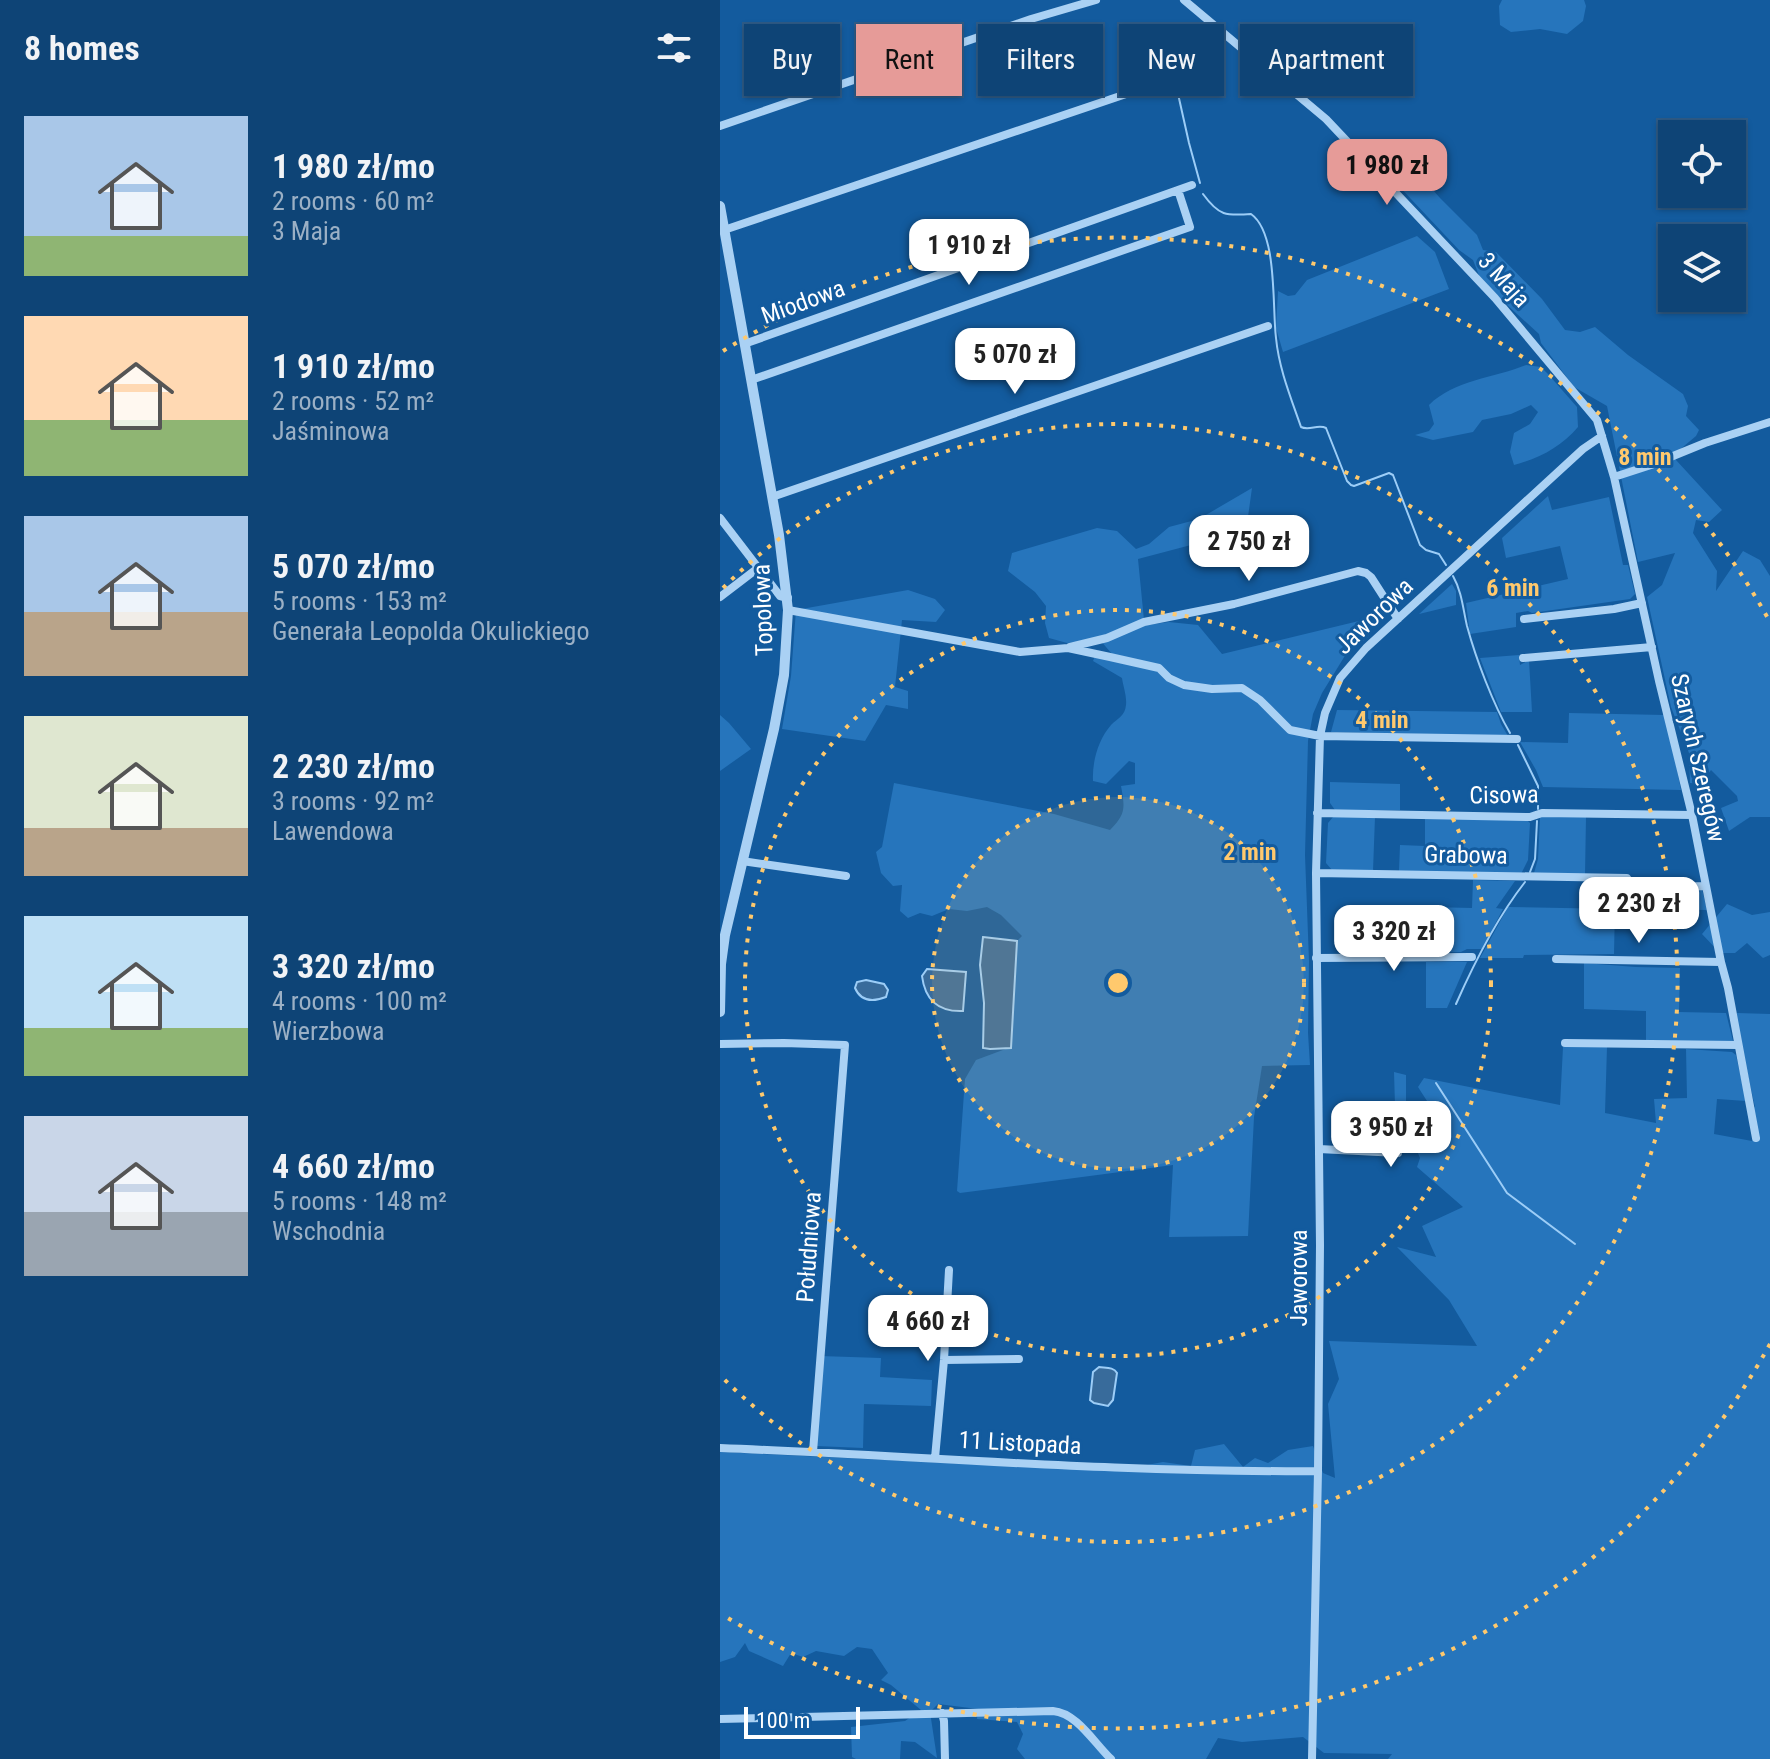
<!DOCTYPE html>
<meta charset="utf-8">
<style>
:root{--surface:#0e4476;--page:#1c4e7e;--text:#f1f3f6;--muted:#9bb0c5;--line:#2e5c88;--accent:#e69b98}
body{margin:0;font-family:"Roboto Condensed",sans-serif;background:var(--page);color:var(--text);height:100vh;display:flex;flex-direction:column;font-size:30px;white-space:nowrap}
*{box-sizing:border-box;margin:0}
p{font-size:26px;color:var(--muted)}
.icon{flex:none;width:44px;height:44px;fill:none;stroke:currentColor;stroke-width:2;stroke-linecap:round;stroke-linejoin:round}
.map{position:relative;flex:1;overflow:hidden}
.panel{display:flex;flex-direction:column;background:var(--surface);width:720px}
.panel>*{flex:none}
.banner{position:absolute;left:24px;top:24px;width:760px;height:72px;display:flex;gap:16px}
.controls{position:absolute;left:938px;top:120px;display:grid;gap:16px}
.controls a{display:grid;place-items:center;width:88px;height:88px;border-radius:0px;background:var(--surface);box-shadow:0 2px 6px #0004,0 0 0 2px var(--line);font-size:40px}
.scale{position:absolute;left:24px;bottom:20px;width:116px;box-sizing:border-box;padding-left:8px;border:4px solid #fff;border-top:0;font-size:22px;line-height:28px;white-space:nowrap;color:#fff;-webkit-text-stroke:6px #135b9e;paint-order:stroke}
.price{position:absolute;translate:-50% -68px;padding:0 18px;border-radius:16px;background:#fff;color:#222;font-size:26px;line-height:52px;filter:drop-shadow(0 2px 4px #0008)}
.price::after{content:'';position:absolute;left:50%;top:48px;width:24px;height:18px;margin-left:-12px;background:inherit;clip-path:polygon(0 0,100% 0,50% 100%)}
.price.selected{background:var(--accent);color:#111}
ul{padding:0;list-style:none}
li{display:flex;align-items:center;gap:24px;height:200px;padding:0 24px}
li span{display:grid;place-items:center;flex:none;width:224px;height:160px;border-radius:0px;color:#555}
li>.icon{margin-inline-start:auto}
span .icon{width:96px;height:96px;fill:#fffc;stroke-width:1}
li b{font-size:34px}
h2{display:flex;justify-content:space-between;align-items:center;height:96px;padding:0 24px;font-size:34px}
.chip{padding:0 28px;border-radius:0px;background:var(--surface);box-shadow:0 2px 6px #0004,0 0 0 2px var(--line);font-size:28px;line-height:72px}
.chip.selected{background:var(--accent);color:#111}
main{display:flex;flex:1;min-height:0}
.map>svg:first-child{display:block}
</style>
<main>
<section class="panel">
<h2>8 homes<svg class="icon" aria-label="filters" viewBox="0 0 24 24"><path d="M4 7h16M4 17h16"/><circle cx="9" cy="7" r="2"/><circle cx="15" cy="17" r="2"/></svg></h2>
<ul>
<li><span style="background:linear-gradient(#a9c7e8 75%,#8fb573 0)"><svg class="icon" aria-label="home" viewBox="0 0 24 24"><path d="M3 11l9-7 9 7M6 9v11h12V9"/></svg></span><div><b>1 980 zł/mo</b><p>2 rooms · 60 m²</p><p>3 Maja</p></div></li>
<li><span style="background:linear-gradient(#ffd9b3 65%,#8fb573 0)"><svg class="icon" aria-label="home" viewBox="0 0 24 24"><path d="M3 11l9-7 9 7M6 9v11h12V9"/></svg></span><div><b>1 910 zł/mo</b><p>2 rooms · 52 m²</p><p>Jaśminowa</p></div></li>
<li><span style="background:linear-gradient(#a9c7e8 60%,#b9a48a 0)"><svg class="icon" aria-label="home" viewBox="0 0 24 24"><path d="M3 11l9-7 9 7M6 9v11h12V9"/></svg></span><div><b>5 070 zł/mo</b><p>5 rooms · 153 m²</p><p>Generała Leopolda Okulickiego</p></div></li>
<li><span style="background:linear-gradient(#dfe7d0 70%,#b9a48a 0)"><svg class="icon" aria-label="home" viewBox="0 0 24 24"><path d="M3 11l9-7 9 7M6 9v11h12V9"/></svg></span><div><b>2 230 zł/mo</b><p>3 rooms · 92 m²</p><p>Lawendowa</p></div></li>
<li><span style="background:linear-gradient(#bfe0f5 70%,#8fb573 0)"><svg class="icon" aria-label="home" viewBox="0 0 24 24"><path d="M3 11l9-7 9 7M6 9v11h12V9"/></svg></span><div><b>3 320 zł/mo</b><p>4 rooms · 100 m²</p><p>Wierzbowa</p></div></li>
<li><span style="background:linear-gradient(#c9d6e8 60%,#9aa5b1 0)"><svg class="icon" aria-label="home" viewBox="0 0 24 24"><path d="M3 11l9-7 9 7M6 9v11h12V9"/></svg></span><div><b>4 660 zł/mo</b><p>5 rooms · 148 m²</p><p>Wschodnia</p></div></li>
</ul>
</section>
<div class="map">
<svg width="1050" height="1759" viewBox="0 0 1050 1759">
<rect width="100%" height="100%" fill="#135b9e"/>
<path fill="#2675bc" d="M782,0H864L866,6L863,21L847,34L820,29L791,32L780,25L779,6Z
M657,146H674L720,198L757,235L763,250L776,252L822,299L845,330L860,332L875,327L908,355L963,394L968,406L966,416L979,430L976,436L957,452L956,460L1002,510L989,522L976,520L973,533L997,571L996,591L1023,551L1040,560L1050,576V817H1030L1009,831L1001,808L1018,801L1017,796L991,770L981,784L970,783L969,753L951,707L927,597L942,585L955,553L918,562L887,406L854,387L821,343L819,334L786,304L760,278L753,260L739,250L658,164L655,153Z
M697,236L715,252L729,289L563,352L556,328L558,291L568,296L575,295L587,280Z
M806,365L821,367L828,374L857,407L858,427C841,447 820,458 794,465L790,452L794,433L810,424L818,412L811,405L791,414L762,420L753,432L713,440L695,435L709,431L714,424L709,405C734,380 774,378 806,365Z
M532,488L527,524L471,545L418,559L424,620L413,627L449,622L478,625L502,654L643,620L651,625L648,637L626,654L602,693L593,714L588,741L585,855L589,961L588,1033L590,1065L542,1066L534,1117L528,1236L449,1237L453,1165L240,1193L237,1191L245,1079L256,1060L291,1047L297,941L302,936L281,915L267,907L247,911L229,909L212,916L200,913L188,918L180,911L182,885L173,886L161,873L156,852L162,847L174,783L334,814L390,830C406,814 405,808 401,786L415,784V763L409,761L386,784L373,781C372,762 378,740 391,725C398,718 405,716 406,705C407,696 403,686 402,678L373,661L375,656L392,654L380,640L347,643L329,638L325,623L326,606L315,592L288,571L292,553L377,528L397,531L416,549L429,544L449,527L479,519Z
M828,496L832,510L889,497L903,565H908L915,594L910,599L812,613L808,611L796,613V627L750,634L746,603L848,579L840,546L786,558L782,538Z
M732,584L736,591V605L699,614Z
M188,590L215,599L225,610L216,622L182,620L175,687L188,691V709L166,705L145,741L62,729L71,676L76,610Z
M799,655L800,665L809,660L812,712H781L760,658Z
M617,710L777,712L781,724L788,736L611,732Z
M849,713L944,715L952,744L961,790L823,787L816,770L800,742L848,743Z
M0,715L9,723L31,749L0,771Z
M610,782L680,784V810H615L610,803Z
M613,817H655L653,871L612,870L606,863L608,823Z
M820,817H866L865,875L814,873L818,859Z
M705,818L807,820L810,823L808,860L801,874L679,871L680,845L705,846Z
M753,880L795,881L776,908L783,909L762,949H747L741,952H668L665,906L752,908Z
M982,889L987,910L920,909L921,891Z
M1007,904L1032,915L1050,912V955L1043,958L1027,943L1015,953H1000L982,934Z
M788,907L895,909L894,954L804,955L803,958H760Z
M706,962H747L727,1008H706Z
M864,963L916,967L960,968L959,1012L1006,1013L1013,1041L1010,1043L926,1040V1011L864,1009Z
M1017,1013L1050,1014V1759H668L672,1754L604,1753L583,1737L522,1742L498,1738L486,1759H305L297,1749L303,1734L297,1722L257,1719L258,1709L218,1704L210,1712L217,1758L195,1742L181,1741L180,1759H136L132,1757L131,1727L185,1721L201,1710L171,1685L161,1680L168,1673L152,1649L137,1647L124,1656L96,1651L83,1657L71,1653L63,1666L29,1651L25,1643L15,1657L0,1662V1452L395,1471L443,1462L471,1466L475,1450L504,1444L523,1467L535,1458L548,1463L568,1450L593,1446L603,1473L615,1478L608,1404L619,1379L609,1341L757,1346L729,1300L677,1247L716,1257L702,1226L743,1207L697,1167L700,1158L690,1135L703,1117L716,1115L698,1087L704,1078L840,1105L843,1047H887L885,1113L936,1123L934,1099L967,1098L966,1049L1012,1052L1016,1055L1026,1101L997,1099L994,1134L1032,1141L1033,1108L1035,1107L1016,1021Z
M674,1072L686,1075V1107L675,1106Z
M100,1356L161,1358L160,1377L212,1380L211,1406L144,1404L143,1448L96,1446Z"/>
<path fill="#386b9b" stroke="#9ccdf7" stroke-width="2" d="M263,937L297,941L291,1048L270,1049L263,1048L264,1003L260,965Z
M207,969L246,972L243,1011C219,1012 205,1000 202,976Z
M146,980L164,984L168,990L166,997C153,1002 141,1002 135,988L137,982Z
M379,1367C386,1368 394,1367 397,1373L393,1400L388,1406L374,1403L370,1400L373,1372Z"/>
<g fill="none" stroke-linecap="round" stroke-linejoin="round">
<path stroke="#9ccdf7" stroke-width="2" d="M433,34L454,76L469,143L480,183
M483,194C499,216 506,216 531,214C558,233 552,307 556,338C559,369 571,398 581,427C589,431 598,424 606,428L627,481L631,485L634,486L669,473L673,475L700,545L706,550L719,554L726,565
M733,576C742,592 743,609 747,626C756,659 773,704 790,733
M798,745L818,786V809
M810,872L815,859L817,821
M736,1004C755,961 776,919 805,882
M716,1083L787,1193L855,1244"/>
<path stroke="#aad1f4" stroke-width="8" d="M464,0L606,119L775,298L877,420L894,477L939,681L972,815L1001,962L1008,988L1036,1138
M0,126L311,19L376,0
M4,230L412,92
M24,344L472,185
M31,380L470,227L458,190
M894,477L931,465L985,443L1050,422
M52,497L548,326
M0,518L60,596L68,598
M0,597L38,568
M68,610L300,652L348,648L390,657L439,668L449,678L464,685L492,689L522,688L540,700L570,730L600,736L797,739
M804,619L894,609L922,603
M350,647L387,638L424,622L514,604L638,571L646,573L651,577L678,619
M803,658L932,647
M597,813L810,817L822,813L972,815
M22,861L126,876
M596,873L907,878L912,887L986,886
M596,958L752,957
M836,959L1001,962
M845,1043L1018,1045
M0,1044L64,1043L125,1045L93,1452
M599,1149L678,1153V1111
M224,1360L299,1359
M0,1448C199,1456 398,1473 598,1471
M215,1458L224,1360L229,1270
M222,1713L224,1721L225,1759
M0,1719L333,1711C357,1713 374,1743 391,1759
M592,1759L598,1471L600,1245L596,873L600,736L605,713L620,678L646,648L863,449L882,436"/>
<path stroke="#aad1f4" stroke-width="10" d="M0,206L59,535L68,610L64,675L54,729L5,935L1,964L0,1012"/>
</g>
<circle cx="398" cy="983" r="186" fill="#ffc96d" fill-opacity=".12"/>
<g fill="none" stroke="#ffc96d" stroke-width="4" stroke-dasharray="4 8">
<circle cx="398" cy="983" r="186"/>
<circle cx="398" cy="983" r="373"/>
<path d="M3 588A559 559 0 1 1 3 1378"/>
<path d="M1050 1344A745 745 0 0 1 3 1615M3 351A745 745 0 0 1 1050 622"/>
</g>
<g text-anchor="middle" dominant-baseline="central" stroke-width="6" stroke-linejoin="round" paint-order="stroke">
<g font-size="24" fill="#fff" stroke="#135b9e">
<text transform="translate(784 280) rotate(48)">3 Maja</text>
<text transform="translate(83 302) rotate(-20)">Miodowa</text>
<text transform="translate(43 610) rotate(-92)">Topolowa</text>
<text transform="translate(654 616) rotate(-44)">Jaworowa</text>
<text transform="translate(978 758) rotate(77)">Szarych Szeregów</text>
<text transform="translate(784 795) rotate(-1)">Cisowa</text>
<text transform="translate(746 855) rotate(1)">Grabowa</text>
<text transform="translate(89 1247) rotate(-86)">Południowa</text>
<text transform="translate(579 1278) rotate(-90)">Jaworowa</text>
<text transform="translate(300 1443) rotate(3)">11 Listopada</text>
</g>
</g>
<circle cx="398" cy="983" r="12" fill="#ffc96d" stroke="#135b9e" stroke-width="4"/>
<g font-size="24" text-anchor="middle" font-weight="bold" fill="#ffc96d" stroke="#135b9e" stroke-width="6" stroke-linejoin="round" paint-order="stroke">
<text x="925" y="465">8 min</text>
<text x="793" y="596">6 min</text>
<text x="662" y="728">4 min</text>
<text x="530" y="860">2 min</text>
</g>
</svg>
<div class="controls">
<a><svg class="icon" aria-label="locate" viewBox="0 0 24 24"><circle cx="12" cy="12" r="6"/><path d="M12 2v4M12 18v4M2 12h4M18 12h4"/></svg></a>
<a><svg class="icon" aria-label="layers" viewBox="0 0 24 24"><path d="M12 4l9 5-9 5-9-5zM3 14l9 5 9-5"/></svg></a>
</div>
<div class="scale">100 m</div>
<b class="price selected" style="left:667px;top:207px">1 980 zł</b>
<b class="price" style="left:249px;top:287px">1 910 zł</b>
<b class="price" style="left:295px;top:396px">5 070 zł</b>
<b class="price" style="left:529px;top:583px">2 750 zł</b>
<b class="price" style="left:919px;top:945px">2 230 zł</b>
<b class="price" style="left:674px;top:973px">3 320 zł</b>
<b class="price" style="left:671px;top:1169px">3 950 zł</b>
<b class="price" style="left:208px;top:1363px">4 660 zł</b>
<div class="banner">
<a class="chip">Buy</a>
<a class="chip selected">Rent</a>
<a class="chip">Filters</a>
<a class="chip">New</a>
<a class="chip">Apartment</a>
</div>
</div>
</main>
